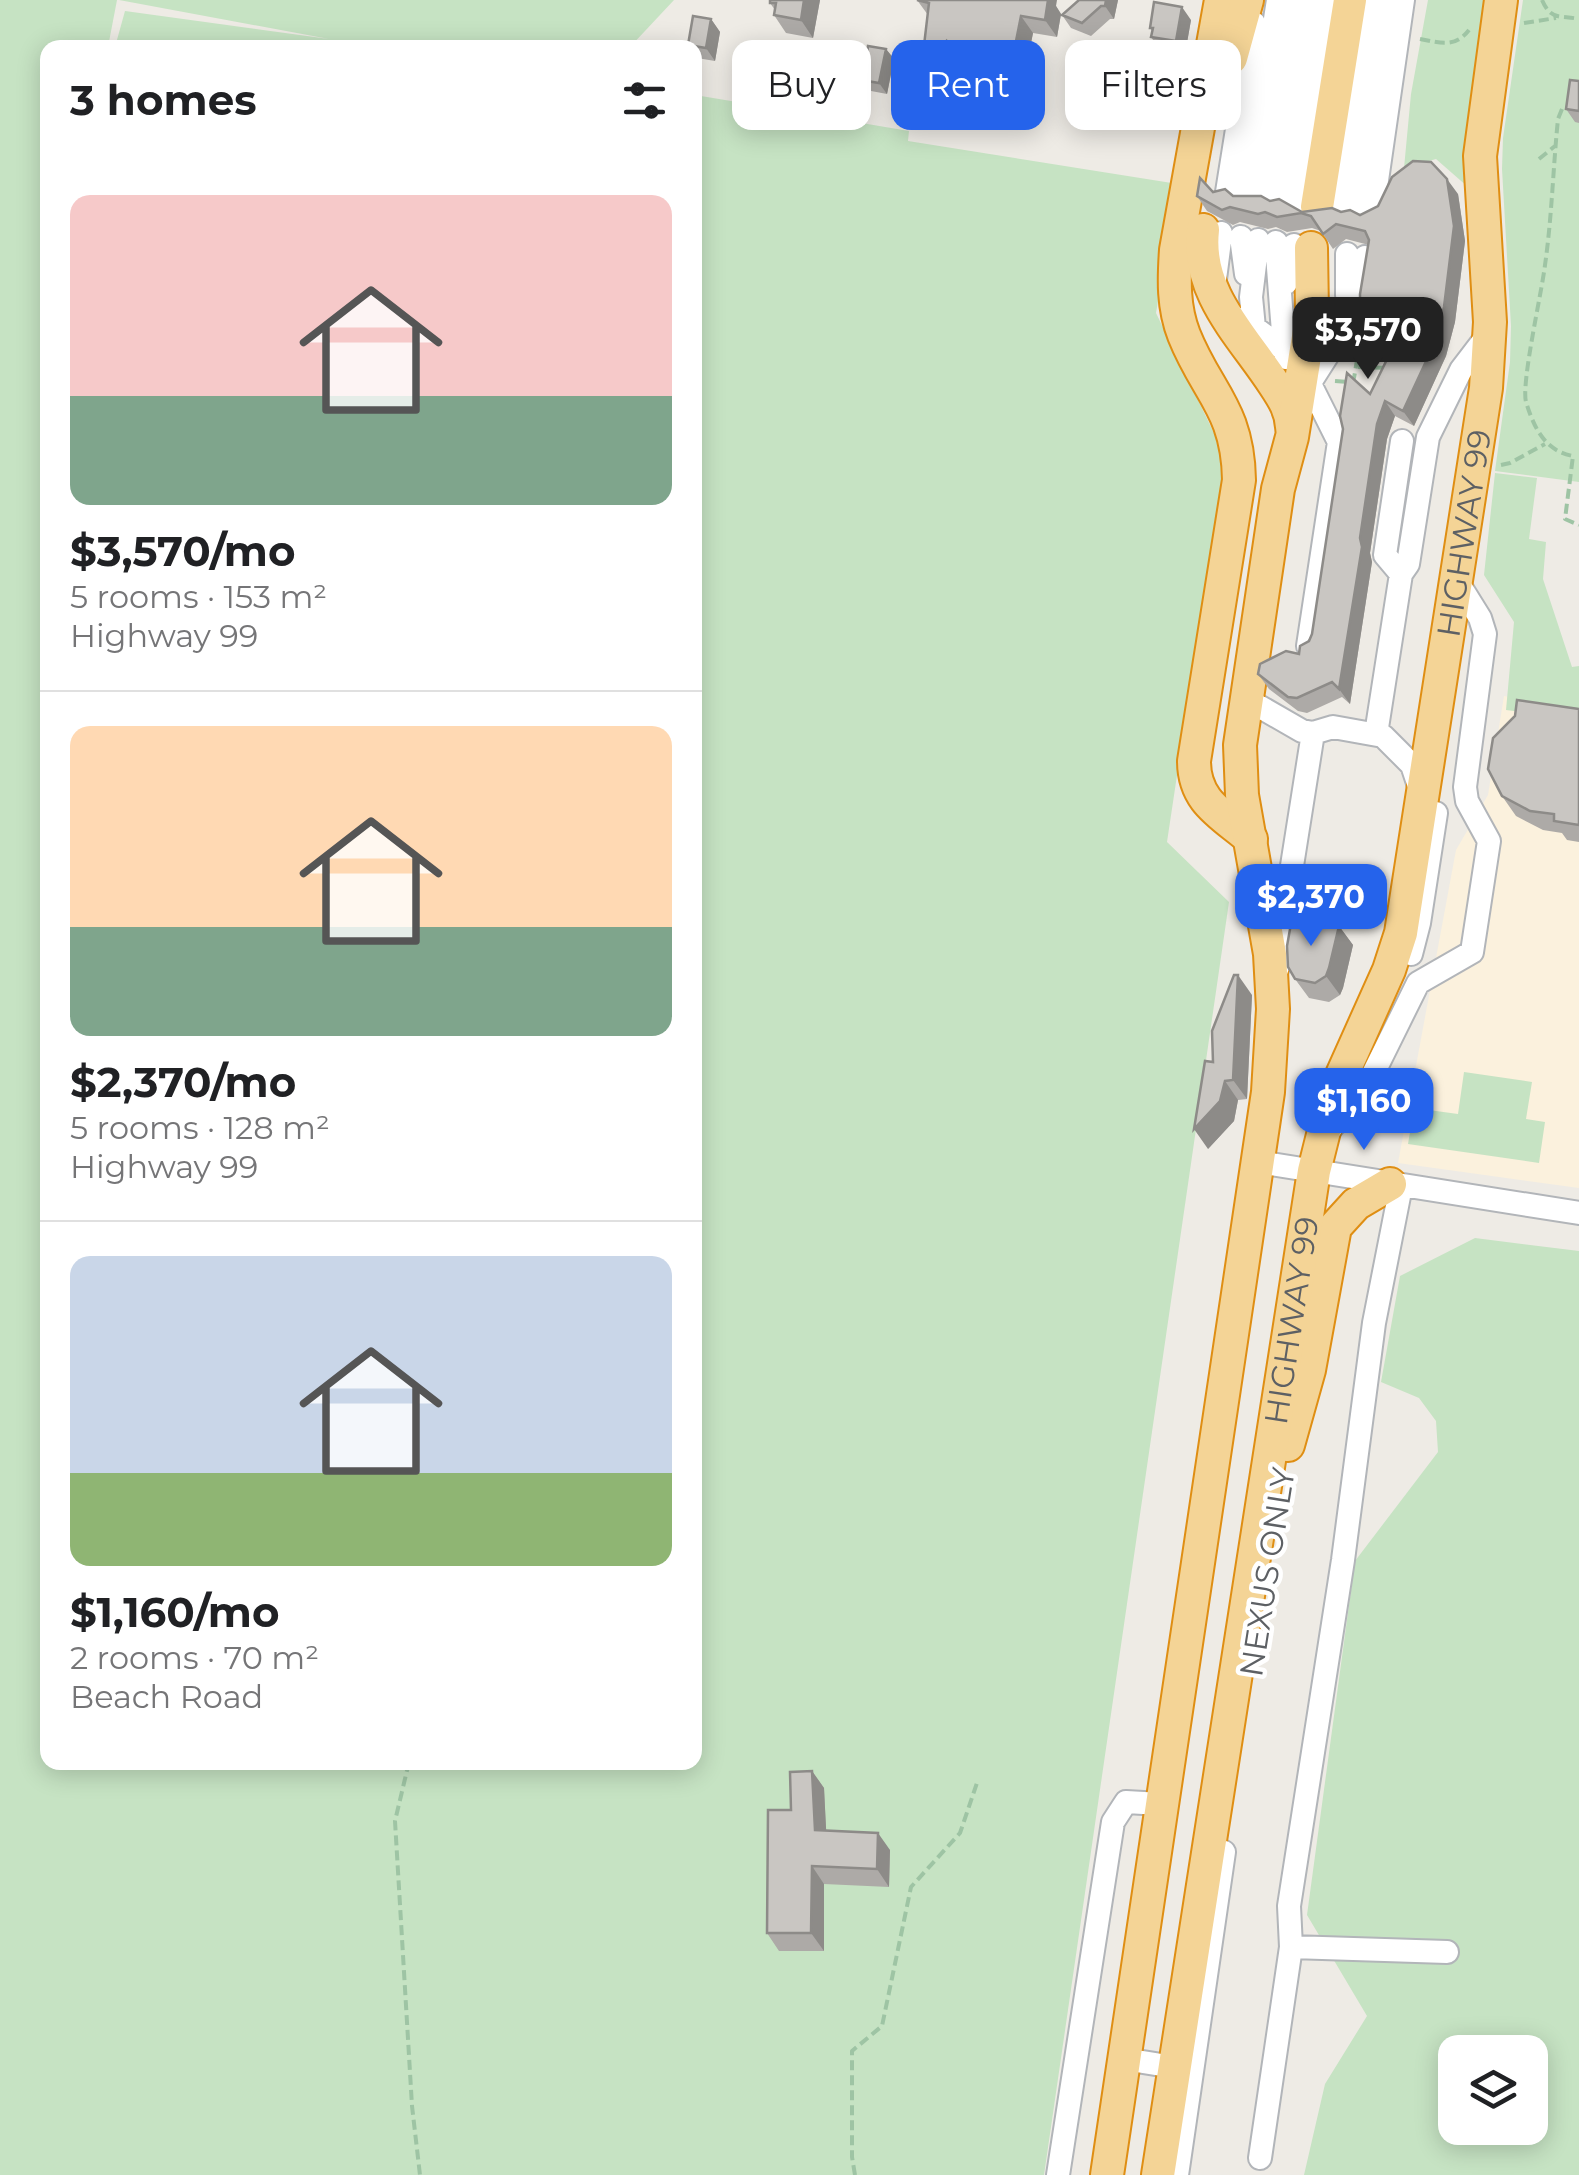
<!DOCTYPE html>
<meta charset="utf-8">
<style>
:root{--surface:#fff;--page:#f2f2f2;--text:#202124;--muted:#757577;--line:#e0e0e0;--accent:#2563eb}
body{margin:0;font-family:Montserrat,sans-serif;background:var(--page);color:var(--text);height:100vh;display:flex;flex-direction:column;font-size:38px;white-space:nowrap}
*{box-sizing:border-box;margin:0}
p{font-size:32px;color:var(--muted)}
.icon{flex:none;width:55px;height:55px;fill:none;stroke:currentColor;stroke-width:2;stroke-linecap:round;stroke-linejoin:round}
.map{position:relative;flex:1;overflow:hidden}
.details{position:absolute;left:40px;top:40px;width:662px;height:1730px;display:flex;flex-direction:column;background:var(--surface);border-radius:20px;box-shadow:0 5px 25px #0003}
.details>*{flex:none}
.banner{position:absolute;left:732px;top:40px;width:695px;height:90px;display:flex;gap:20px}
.controls{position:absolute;left:1438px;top:2035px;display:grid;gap:20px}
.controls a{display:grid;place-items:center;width:110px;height:110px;border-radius:20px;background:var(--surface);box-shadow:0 5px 25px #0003;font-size:50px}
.price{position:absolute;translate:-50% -85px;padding:0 22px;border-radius:20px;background:var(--accent);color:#fff;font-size:32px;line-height:65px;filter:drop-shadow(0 2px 5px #0008)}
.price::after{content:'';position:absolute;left:50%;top:60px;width:30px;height:22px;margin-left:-15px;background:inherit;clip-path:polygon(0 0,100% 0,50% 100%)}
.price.current{background:#222;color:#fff}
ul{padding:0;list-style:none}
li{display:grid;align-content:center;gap:20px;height:530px;padding:0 30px}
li+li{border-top:2px solid var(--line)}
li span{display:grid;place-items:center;height:310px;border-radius:20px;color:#555}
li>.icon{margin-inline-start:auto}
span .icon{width:180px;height:180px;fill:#fffc;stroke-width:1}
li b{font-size:42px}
h2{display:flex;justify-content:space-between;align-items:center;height:120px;padding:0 30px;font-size:42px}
.pill{padding:0 35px;border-radius:20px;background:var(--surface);box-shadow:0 5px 25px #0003;font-size:35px;line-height:90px}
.pill.current{background:var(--accent);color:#fff}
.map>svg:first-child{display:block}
</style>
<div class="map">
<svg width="1579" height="2175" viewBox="0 0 1579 2175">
<rect width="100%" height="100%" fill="#eeebe5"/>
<path fill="#fbf1dd" d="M1504,696L1579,708V1188L1398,1163L1456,850L1488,795Z"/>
<path fill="#c6e3c3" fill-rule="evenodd" d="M0,0H117L108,47L48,48V1762H695V95L909,131L908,141L1178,184L1156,313L1225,456L1167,842L1229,902L1044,2175H0Z
M119,0H674L630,47H115L125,11L329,39Z
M1428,0H1489L1468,187L1436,159L1404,168L1411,94Z
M1523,0H1579V482L1495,471L1510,362L1511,326L1502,169L1503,138Z
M1495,473L1537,478L1529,539L1546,542L1543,579L1572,667L1579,666V719L1506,710L1514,622L1484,575Z
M1464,1072L1532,1082L1526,1119L1545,1122L1539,1163L1408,1144L1414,1108L1458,1114Z
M1475,1238L1579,1251V2175H1304L1325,2084L1367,2016L1307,1915L1355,1561L1438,1452L1436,1421L1419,1398L1381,1382L1400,1276ZM1455,2052H1530V2128H1455Z"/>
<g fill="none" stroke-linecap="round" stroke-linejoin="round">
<g stroke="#b2b5b9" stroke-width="26">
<path id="minor" d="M1227,192L1254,23
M1247,196L1278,0
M1264,198L1295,0
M1282,201L1314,0
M1301,204L1332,0
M1336,209L1368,0
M1353,212L1387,0
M1372,215L1403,0
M1241,237L1246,274
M1276,242L1285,358
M1215,279L1221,233
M1286,283L1294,245
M1347,295V254
M1227,314L1251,325L1284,350L1303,370L1339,442L1308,646
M1255,338L1251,297L1258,240
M1304,392L1339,337L1365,257
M1401,574L1385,555L1402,441
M1247,688L1255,704L1302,731L1313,733L1333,727L1383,736L1412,765L1420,789
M1376,734L1401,574L1408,564L1428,437L1461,370L1487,336
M1411,954L1419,923L1436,813
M1275,975L1286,945L1293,899L1291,872L1313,733
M1328,1132L1370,1080L1418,983L1472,952L1489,841L1467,801L1465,787L1485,634L1480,618L1457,581
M1258,1162L1579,1213
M1291,1947L1447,1952
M1124,2059L1174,2067
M1260,2158L1291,1947L1289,1906L1343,1560L1374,1323L1401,1186
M1058,2175L1113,1822L1126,1802L1161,1804
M1177,2175L1224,1852"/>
</g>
<g stroke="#df8e13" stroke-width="36">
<g id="highway">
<path d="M1221,0L1176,250C1174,279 1173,307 1184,335C1207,393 1238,409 1239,480L1194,761C1194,802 1222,814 1251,839"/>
<path d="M1231,58L1247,0"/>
<path d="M1317,207L1350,0"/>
<path d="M1203,230C1196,293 1242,335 1274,384C1284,399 1291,410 1292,427"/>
<path d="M1288,1445L1309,1370L1335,1227L1356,1204L1390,1184"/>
<path d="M1107,2175L1268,1092L1273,1009L1270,954L1242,795L1240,745L1278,489L1292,437L1312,312L1311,248"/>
<path id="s1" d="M1158,2175L1314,1171L1333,1095L1389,970L1401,933L1486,388L1490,322L1480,156L1501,0"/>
</g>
</g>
<path stroke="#9ec4a4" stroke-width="4" stroke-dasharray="10 5" stroke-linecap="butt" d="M1542,0C1551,21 1560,15 1579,19
M1524,23L1556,18
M1420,39C1441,43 1455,48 1469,30
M1562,109L1558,119C1553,168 1552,216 1545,265C1542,291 1521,383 1526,402C1534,428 1545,451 1573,456L1565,519L1579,525
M1539,159L1555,146
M1358,367L1388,368
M1335,381L1348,382L1354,378L1359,348
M1501,465L1510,463L1545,444
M409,1762L395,1821L412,2106L420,2175
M855,2175L852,2157V2051L882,2026L911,1887L960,1833L978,1780"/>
<use href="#minor" stroke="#fff" stroke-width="22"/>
<use href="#highway" stroke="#f4d496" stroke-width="32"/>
</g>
<path fill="#adaaa7" d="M770,0H820L813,38L786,33L774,15L775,10L770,3Z
M917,0L1056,6L1061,14L1057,37L1033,33L1027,63L1010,60L1008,78L993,82L959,58L957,75L935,71L923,54L928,15Z
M1079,0H1118L1114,19H1110L1091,36L1071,28L1062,15Z
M711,19L720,32L715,61L697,58L695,54V48H690L688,45Z
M1191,20L1185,54L1160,50L1151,37L1152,31L1150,28Z
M886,49L894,59L887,94L834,84L826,74Z
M1579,81V123L1575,122L1566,109Z
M1213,192L1270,201L1302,212H1341L1360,215L1458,194L1465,241L1455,322L1446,356L1414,426L1395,416L1387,439L1370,553L1372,562L1350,704L1342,697L1307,713L1298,711L1269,689L1258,674L1299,654L1312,634L1370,394L1387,361L1370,362L1360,347L1369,245L1346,239L1333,249L1321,231L1312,228L1287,232L1276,227L1268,229L1240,222L1233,225L1207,211L1197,196Z
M1579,709V842L1567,840L1562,833L1543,830L1516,816L1502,796Z
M1339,926L1353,945L1343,988L1340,995L1329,1002L1309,998L1295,979Z
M1252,995L1247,1099L1238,1100L1234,1121L1208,1149L1213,1062Z
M812,1771L824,1788L826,1830L890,1850L889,1887L824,1884V1951H779L767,1933L791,1810Z"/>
<path fill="#8d8b88" d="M804,0H820L813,38L801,20Z
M1046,0H1057L1056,6L1061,14L1057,37L1045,20Z
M1106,0H1118L1114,19L1105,6Z
M1182,7L1191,20L1185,54L1176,41Z
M1021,16L1033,33L1027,63L1015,46Z
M711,19L720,32L715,61L706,48Z
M947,41L959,58L957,75L945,58Z
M998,43L1010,60L1008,78L996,61Z
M886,49L894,59L887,94L879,83Z
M1447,179L1458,194L1465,241L1455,322L1446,356L1414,426L1403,411Z
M1385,401L1395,416L1387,439L1370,553L1372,562L1350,704L1339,689L1377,424Z
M1339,926L1353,945L1343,988L1340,995L1326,976Z
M1238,975L1252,995L1247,1099L1233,1080Z
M1225,1081L1238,1100L1234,1121L1208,1149L1194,1129Z
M812,1771L824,1788L827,1847L815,1830Z
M878,1833L890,1850L889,1887L877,1869Z
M812,1866L824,1884V1951L811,1933Z"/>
<path fill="#c9c6c2" stroke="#8d8b88" stroke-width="2.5" d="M770,0H804L801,20L774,15L776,3H770Z
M917,0H1048L1045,20L1021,16L1015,46L998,43L996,61L981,65L947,41L945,58L923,54L929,3Z
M1079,0H1106L1105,6H1101L1082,23L1062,15Z
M1154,2L1182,7L1176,41L1151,37L1153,28H1150Z
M693,16L711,19L706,48L688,45Z
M868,46L886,49L879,83L826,74L831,50L867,56Z
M1570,80L1579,81V111L1566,109Z
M1413,161L1431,162L1447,179L1454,226L1444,307L1435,342L1403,411L1385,401L1377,424L1360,538L1362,547L1339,689L1332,682L1297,698L1288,697L1258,674L1260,664L1286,651L1299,654L1300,646L1309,641L1312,634L1343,429L1340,416L1347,373L1370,394L1394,345L1360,347V294L1369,240L1365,231L1336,224L1323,234L1311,216L1301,213L1277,217L1265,212L1258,214L1230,207L1222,210L1197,196L1200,178L1213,192L1225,189L1233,196H1261L1270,201L1279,199L1302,212L1332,208L1341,212L1350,210L1360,215L1378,206L1392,177Z
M1517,700L1579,709V825L1554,821V814L1530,811L1502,796L1488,769L1493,738L1515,716Z
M1292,918L1339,926L1329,968L1326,976L1315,983L1295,979L1288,967L1287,946Z
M1234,975H1238L1233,1080L1225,1081L1220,1101L1194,1129L1205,1061L1213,1062L1212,1031Z
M812,1771L815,1830L878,1833L877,1869L812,1866L811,1933H767L768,1810H791L790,1772Z"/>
<g text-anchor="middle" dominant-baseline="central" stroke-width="9" stroke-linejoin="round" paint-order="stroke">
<g font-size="32" fill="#5d6064" stroke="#fff">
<text stroke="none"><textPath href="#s1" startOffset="1675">HIGHWAY 99</textPath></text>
<text stroke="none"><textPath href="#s1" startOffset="865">HIGHWAY 99</textPath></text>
<text transform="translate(1267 1572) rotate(-81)">NEXUS ONLY</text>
</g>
</g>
</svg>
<div class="controls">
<a><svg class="icon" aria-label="layers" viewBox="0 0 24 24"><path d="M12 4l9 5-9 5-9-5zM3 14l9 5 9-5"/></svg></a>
</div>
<b class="price current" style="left:1368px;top:382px">$3,570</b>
<b class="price" style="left:1311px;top:949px">$2,370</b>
<b class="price" style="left:1364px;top:1153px">$1,160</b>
<div class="banner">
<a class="pill">Buy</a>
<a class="pill current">Rent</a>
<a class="pill">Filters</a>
</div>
<section class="details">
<h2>3 homes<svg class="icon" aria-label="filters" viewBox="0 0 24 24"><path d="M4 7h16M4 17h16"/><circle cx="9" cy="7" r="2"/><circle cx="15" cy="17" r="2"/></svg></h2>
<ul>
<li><span style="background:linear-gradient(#f6c9c9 65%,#7fa58c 0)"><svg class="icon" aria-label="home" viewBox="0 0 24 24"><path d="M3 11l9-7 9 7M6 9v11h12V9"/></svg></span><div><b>$3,570/mo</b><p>5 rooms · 153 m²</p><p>Highway 99</p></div></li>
<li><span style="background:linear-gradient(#ffd9b3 65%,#7fa58c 0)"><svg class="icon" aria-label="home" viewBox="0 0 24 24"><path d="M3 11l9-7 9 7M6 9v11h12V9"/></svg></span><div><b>$2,370/mo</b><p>5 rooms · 128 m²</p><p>Highway 99</p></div></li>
<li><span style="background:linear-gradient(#c9d6e8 70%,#8fb573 0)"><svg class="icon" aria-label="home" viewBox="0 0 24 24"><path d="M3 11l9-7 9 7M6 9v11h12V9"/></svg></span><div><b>$1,160/mo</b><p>2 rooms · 70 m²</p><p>Beach Road</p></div></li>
</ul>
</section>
</div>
